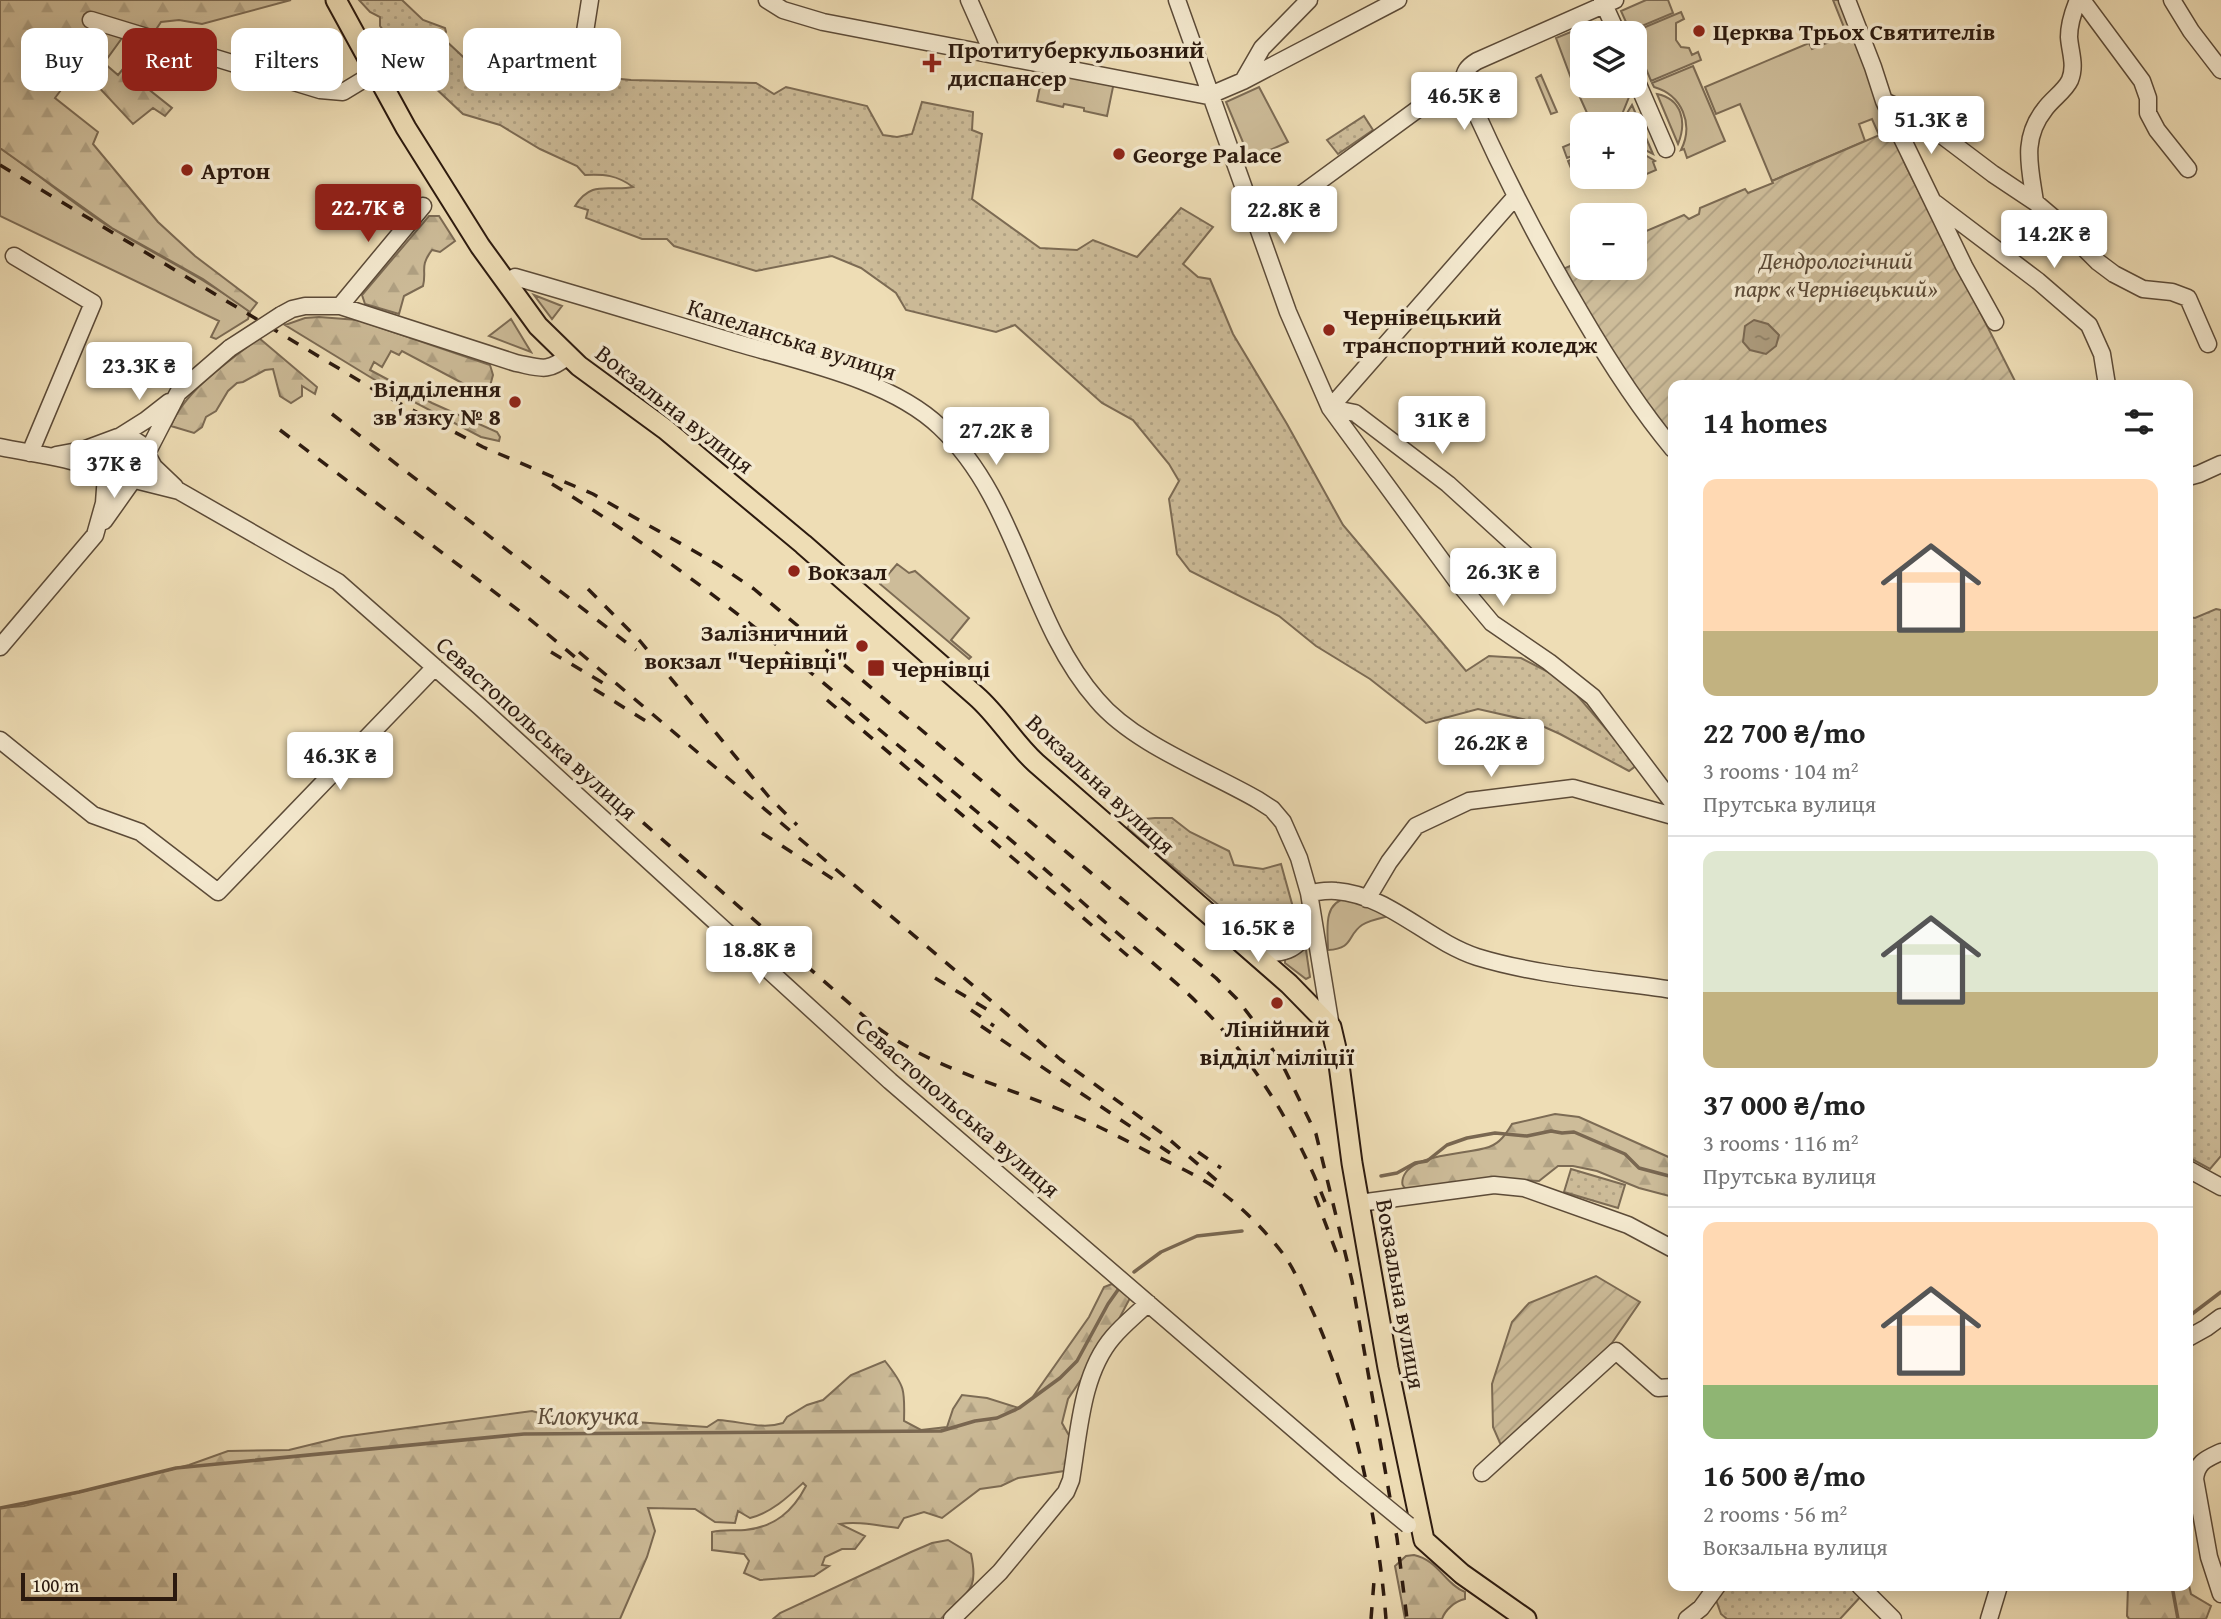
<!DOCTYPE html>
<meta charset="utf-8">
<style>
:root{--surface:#fff;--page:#f2f2f2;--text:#222;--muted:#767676;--line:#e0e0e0;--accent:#8f2418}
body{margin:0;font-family:"Gentium Book Plus",serif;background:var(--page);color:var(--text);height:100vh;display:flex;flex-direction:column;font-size:26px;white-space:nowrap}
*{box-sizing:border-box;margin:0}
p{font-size:23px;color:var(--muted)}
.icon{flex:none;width:38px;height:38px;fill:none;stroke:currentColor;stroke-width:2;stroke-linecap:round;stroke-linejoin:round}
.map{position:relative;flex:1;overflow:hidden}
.side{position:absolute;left:1668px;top:380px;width:525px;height:1211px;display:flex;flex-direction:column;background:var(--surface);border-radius:14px;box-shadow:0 4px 18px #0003}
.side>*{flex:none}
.guide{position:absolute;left:21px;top:28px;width:665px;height:63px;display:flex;gap:14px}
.fabs{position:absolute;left:1570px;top:21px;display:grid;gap:14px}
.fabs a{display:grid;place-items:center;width:77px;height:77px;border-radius:14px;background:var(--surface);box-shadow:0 4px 18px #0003;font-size:35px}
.scale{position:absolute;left:21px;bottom:18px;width:156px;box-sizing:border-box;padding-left:7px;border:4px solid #2c1a0f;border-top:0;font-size:19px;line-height:24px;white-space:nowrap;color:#2c1a0f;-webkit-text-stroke:5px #f4e9cf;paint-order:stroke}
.price{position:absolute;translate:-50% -60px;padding:0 16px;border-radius:7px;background:#fff;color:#222;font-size:23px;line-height:46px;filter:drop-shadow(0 2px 4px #0008)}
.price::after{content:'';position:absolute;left:50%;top:42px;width:21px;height:16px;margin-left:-10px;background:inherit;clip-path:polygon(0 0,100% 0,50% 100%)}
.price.on{background:var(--accent);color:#fff}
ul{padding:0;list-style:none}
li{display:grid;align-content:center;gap:14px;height:371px;padding:0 35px}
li+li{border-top:2px solid var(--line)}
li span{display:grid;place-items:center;height:217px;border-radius:14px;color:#555}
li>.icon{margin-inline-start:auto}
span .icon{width:126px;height:126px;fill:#fffc;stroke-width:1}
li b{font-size:30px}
h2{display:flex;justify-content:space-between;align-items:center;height:84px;padding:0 35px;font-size:30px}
.pill{padding:0 24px;border-radius:14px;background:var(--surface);box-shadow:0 4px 18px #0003;font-size:24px;line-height:63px}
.pill.on{background:var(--accent);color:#fff}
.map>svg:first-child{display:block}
</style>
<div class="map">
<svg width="2221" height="1619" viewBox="0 0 2221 1619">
<defs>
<pattern id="forest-firs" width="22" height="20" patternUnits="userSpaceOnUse" patternTransform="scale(1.75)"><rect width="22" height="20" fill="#cdbc99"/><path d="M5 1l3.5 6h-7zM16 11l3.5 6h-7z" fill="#b0a183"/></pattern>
<pattern id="park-dots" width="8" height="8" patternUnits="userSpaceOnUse" patternTransform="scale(1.75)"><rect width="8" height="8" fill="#cdbc99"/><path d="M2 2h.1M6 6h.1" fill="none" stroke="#b0a183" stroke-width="1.8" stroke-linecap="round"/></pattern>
<pattern id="garden-furrows" width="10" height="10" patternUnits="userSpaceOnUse" patternTransform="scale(1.75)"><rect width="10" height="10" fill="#cdbc99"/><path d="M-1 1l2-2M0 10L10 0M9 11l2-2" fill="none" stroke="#b0a183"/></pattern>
<pattern id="water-ripples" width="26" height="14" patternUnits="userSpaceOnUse" patternTransform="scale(1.75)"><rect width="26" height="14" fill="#ac9b7d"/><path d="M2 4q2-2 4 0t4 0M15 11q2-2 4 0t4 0" fill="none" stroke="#8c7e65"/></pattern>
</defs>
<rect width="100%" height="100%" fill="#eeddb5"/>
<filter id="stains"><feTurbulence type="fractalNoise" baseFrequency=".00286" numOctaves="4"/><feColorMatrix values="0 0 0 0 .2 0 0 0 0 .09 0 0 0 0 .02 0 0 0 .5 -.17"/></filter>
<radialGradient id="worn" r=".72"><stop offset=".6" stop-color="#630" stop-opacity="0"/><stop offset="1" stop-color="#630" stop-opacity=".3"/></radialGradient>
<path fill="#cdbc99" stroke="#7c6b54" stroke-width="2" d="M1646,0H1668L1673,13L1630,31L1621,11Z
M1833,0H1841L1891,130L1879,135L1872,119L1859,124L1865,141L1772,181L1740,104L1716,114L1705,87L1809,43L1812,49L1847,35Z
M1681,12L1684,19L1676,23V40L1681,47L1689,48L1692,55L1698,52L1701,60L1651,81L1635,42L1634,33H1631Z
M1595,22L1602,33H1582V81L1577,83L1575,77L1571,78L1556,38Z
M1693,66L1725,141L1687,158L1684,149L1681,150C1694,124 1682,95 1654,87L1652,83Z
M1043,72L1112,85L1113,87L1107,116L1084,111V108L1064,104L1063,107L1037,101Z
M1541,75L1557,112L1551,114L1536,78Z
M1582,83V86H1624L1629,97L1623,112L1622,124H1592L1578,93L1581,91L1578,85Z
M1259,87L1288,142L1250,159L1226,102Z
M1657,94C1682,99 1687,122 1678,144Z
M1632,105L1653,154L1635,145L1634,124H1625L1627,113Z
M1582,139V152L1567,158L1563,147Z
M0,148C39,174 74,205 113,229C159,257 207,279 250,312L248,319L216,339L211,337L219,321L0,216Z
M1635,149L1655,161L1653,162L1656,170L1619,186L1615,177H1634Z
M1582,155V168L1579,169L1584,181L1581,184L1577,183L1568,161Z
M511,319L531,352L489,336Z
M106 459a17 17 0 1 1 34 0a17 17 0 1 1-34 0Z
M897,564L909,573L915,571L969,618L951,640L971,657L969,659L880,584Z
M1347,898L1389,916C1381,918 1370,920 1362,925C1347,935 1354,949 1328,950C1328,931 1322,903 1347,898Z
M1301,948L1306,950L1310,977L1306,979L1285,963V957Z"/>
<path fill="url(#forest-firs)" stroke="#7c6b54" stroke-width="2" d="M0,0H291L202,24L179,20L161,22L153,34H125L104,63L118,75L123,69L172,108L165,116L153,108L133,124L79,66L55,98L98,132L93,144L158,222L195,256L257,303L250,312L203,279L112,228L0,148Z
M429,216H439L455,241L440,252L432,250C419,267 427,270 423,286L404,296L399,314L365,304L362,295Z
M534,295L562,306L552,319Z
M319,317L358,320L490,365L493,375L490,386L487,385L483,394L402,351L399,355L391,351L382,367L374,362L370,370L432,403L497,432L500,437L499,441L481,437L393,391L285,325L305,318Z
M259,338L317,387L315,394L302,386V396L291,403L280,396L273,369L265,370L243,382L237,383L228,391L216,411L206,417L202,427L194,433L171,426C184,391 230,360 259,338Z
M1555,1114L1579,1117L1673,1159V1197L1639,1188L1597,1171L1573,1166H1558L1539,1181L1493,1179L1409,1191C1403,1187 1401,1185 1403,1178C1411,1153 1466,1155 1489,1147C1500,1143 1506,1134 1512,1124Z
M1112,1284L1130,1298L1110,1336L1068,1399L1062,1423L1075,1446L1064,1471L1018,1478L1001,1486L980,1489L942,1518L924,1512L904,1518L898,1528C878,1526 859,1521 840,1524L865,1536L855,1549H842L825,1557L822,1565L829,1566L814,1576L760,1580L744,1573L749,1561L744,1554L712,1550V1532C724,1529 734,1531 745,1530C775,1527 793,1511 806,1486L803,1483C788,1497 771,1513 750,1518L738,1511L735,1523L715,1522L695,1509L648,1508L655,1531L647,1557L620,1619H0V1508L24,1506L189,1465L228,1451L289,1450L342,1437L532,1411L550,1416L707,1427L718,1420C741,1421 761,1430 783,1423L787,1417L807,1405L823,1400L851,1375L885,1361C905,1386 905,1390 904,1421L921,1430L947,1427L953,1409L962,1395L987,1398L1019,1408L1032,1398L1089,1317L1104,1287Z
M948,1540L971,1554C980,1595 964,1591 941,1619H773L780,1613L911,1552L932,1543Z
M1414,1555C1438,1560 1445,1584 1465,1592V1599C1455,1601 1445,1610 1442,1619H1405L1395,1566L1406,1556Z
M2188,1581L2191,1594L2211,1606L2206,1619H2129L2127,1616L2128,1586H2188Z"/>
<path fill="url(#park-dots)" stroke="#7c6b54" stroke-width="2" d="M359,0H402L423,20L445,28L446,32L443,38L475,68L532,77L535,65L589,76L631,80L756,83L774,94L786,87L867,106L883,135L897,137L912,134L922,102L973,112L972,130L982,134L972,199L1040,248L1077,250L1093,240L1137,257L1181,208L1213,227L1183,264L1198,277L1210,279L1233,334L1287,424L1343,525L1466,671L1489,656L1521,658L1564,680L1637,765L1629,771L1560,734L1531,721L1478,709L1426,723L1370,679L1316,646L1279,616L1190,571L1177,554L1169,499L1179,481L1169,464L1133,420L1102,403L1015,325L996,332L906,310L896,293L861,268L832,256L756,271L674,246L667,239H642L586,218L588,210L575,206C592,179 609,192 633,187C617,175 604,174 585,175L577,166L540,149L500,125L463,114L416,70L404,66L402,59L406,54L391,32L384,31L380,26V17L370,12Z
M1364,116L1373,130L1338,154L1327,140Z
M2216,609L2221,610V1156L2210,1169L2188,1157V617L2195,618Z
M1155,818H1172L1190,832L1229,851L1234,865L1263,869L1281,864L1294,911V925L1282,942L1272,944L1259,939L1127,828L1134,820Z
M1571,1169L1625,1185L1618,1208L1564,1192Z
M1726,1586H1854L1863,1594L1840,1619H1727L1721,1614L1716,1600Z"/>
<path fill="url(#garden-furrows)" stroke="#7c6b54" stroke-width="2" d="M1891,130L1906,166L2017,385H1673V439L1609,350L1563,269L1582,261V268H1634L1635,241L1640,239L1639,234L1684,215L1689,219L1699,214L1700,208L1745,189L1748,193L1773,183L1772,181Z
M1596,1276L1640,1302L1612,1343L1579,1379L1506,1450L1500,1443L1493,1427L1492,1384L1512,1322L1529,1303Z"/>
<path fill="url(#water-ripples)" stroke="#796751" stroke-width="2" d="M1754,320L1768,324L1779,335L1776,346L1766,354L1750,350L1743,342L1745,326Z"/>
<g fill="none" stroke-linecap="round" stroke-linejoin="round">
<path stroke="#796751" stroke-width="3.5" d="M1381,1176L1397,1173L1415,1163L1427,1161L1447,1145L1467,1138L1495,1133L1527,1136L1551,1131L1562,1133L1574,1132L1625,1154L1639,1168L1673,1177
M1134,1272L1161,1252L1197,1236L1242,1231
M2188,1317L2221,1292
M0,1508L79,1492L176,1468L524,1434L941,1431L975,1421L997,1418L1019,1408L1060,1378L1077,1361L1108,1304L1120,1287
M2172,1586L2178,1619"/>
<g stroke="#5c4b38" stroke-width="19">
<path id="minor" d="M767,0L783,10L823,22L1208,96L1243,81L1398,0
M969,0L993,54
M1177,0L1288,312L1330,408L1456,580L1492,623L1549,662L1593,697L1673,803
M1602,0L1617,33
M1615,0L1477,61C1467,67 1464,72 1463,83C1497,162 1536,238 1580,312C1608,360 1637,406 1673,449
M1847,0L1873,67L1884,101L1964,266L1995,322
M2082,0L2142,81L2148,98V113L2157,130L2188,169
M2172,0L2191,31L2221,70
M91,20L320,90L343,92L376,72
M579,70L590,0
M1634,75L1666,149
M1243,81L1262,48L1309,0
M1884,101L1915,115L1993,174L2035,202L2055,219L2098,262L2114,274L2143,289L2172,292L2188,298L2208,344
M2035,202C2030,167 2021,139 2045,109C2052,99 2065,91 2070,80C2076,65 2070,52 2069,37C2069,24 2073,12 2078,0
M1935,203L2038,281L2089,325L2102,354L2107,385
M1258,226L1422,106
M14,256L93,303L30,453
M506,282L515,277C589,298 663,321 737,343C802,362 891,380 940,427C1019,501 1027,620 1097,700C1134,744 1208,771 1258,800L1272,809L1283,822L1299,858L1309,893L1331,1027
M340,306L423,206
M281,315L292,309L305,306H340L516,363C541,368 547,373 568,356
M1330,408L1516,196
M1330,408L1355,413L1448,484L1526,555
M119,437L146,420L169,402
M0,447C33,454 71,457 101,472C110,476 114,484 126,483C140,481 147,469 147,456
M56,455L83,450L118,437H130L142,445L154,467L175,487
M146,455L178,393L230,348
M2188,477L2199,474L2221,464
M135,480L179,491L338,582L479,706L890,1081L1346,1474
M104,521L133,480
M0,647L95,535L104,503L106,475
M0,740L93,815L140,832L218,892L435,667
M1309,893C1318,892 1327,890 1336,891C1389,895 1428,941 1477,957C1539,976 1608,980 1673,990
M1367,899L1389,862L1416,826L1469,801L1573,788L1673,816
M1252,952C1282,956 1297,952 1313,924
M2188,1169L2221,1187
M1359,1203L1494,1185L1524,1188L1628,1225L1673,1249
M2188,1338L2206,1328L2221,1317
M2221,1452C2206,1459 2197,1462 2195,1479L2209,1557L2221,1594
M1482,1473L1616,1351L1658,1388L1673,1387
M1860,1586L1893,1619
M952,1619L1000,1572L1066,1492L1071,1480C1079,1434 1081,1374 1113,1337C1123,1325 1137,1314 1148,1303
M1687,1619L1701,1608L1717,1586
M1989,1619L1999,1586"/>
</g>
<g stroke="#2c1a0f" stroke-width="23">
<path id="major" d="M336,0L406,128L480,246L538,326L579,366L665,429L803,544L976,696C999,716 1013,742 1036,763L1289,984L1331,1027L1338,1057L1352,1163L1388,1368L1424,1540L1462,1574L1526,1619"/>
</g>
<use href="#minor" stroke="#f4e9cf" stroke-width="16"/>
<use href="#major" stroke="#eeddb5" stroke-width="19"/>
<path stroke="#2c1a0f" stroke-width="3.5" stroke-dasharray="12 12" stroke-linecap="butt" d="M0,165L378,392L483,447L593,494L717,564L754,589L1216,978L1237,999L1260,1029L1285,1070L1316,1134L1352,1281L1397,1538L1407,1619
M332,414L636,650
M280,430L526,616L582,663
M552,484C705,578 839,696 976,811C1026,852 1074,895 1122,937C1156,966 1192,994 1221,1028C1266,1080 1300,1138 1325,1202
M588,589L640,641L769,797L797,825
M551,652L608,686
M579,652L1060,1059L1163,1134L1222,1185
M594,689L654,726
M827,700L1128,956
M607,791L874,1025C933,1070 1008,1086 1075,1116C1103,1128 1129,1142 1156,1156C1179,1167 1205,1179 1225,1195C1247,1212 1267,1233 1284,1255C1296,1272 1304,1293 1313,1312C1354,1402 1378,1520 1386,1619
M762,833L833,879
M935,978L988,1010
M971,1010L994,1026
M981,1026L1170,1153
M1198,1152L1221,1168
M1315,1196L1337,1254
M1371,1619L1374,1581"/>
<g stroke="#5c4b38" stroke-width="19" stroke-linecap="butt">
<path id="minor-bridge" d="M230,348L281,315
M1346,1474L1408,1525"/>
</g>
<use href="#minor-bridge" stroke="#f4e9cf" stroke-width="16"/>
</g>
<g fill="#8f2418" stroke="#f4e9cf" stroke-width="2.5">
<circle cx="1699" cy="31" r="7"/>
<path d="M928.5 52.5h7v7h7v7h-7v7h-7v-7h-7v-7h7z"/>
<circle cx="1119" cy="154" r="7"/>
<circle cx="187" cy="170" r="7"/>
<circle cx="1329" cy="330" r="7"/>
<circle cx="515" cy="402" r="7"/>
<circle cx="794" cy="571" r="7"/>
<circle cx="862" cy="646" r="7"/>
<rect x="867" y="659" width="18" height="18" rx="3.5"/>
<circle cx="1277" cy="1003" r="7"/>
</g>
<g text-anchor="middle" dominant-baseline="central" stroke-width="7" stroke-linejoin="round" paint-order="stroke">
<g font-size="24" font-weight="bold" fill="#2c1a0f" stroke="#f4e9cf" text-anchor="start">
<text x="1713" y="31">Церква Трьох Святителів</text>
<text x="948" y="49">Протитуберкульозний<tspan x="948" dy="28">диспансер</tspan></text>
<text x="1133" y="154">George Palace</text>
<text x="201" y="170">Артон</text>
<text x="1343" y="316">Чернівецький<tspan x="1343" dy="28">транспортний коледж</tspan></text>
<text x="501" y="388" text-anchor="end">Відділення<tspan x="501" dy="28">зв'язку № 8</tspan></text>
<text x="808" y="571">Вокзал</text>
<text x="848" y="632" text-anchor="end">Залізничний<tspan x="848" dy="28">вокзал "Чернівці"</tspan></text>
<text x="892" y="668">Чернівці</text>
<text x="1277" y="1028" text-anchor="middle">Лінійний<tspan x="1277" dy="28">відділ міліції</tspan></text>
</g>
<g font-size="24" font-style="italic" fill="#5c4b38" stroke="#f4e9cf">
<text x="1836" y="260">Дендрологічний<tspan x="1836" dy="28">парк «Чернівецький»</tspan></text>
</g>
<g font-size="24" fill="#2c1a0f" stroke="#f4e9cf">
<text transform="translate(792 339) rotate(18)">Капеланська вулиця</text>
<text transform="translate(675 409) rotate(38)">Вокзальна вулиця</text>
<text transform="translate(537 728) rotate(42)">Севастопольська вулиця</text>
<text transform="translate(1101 784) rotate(43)">Вокзальна вулиця</text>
<text transform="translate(958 1107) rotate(41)">Севастопольська вулиця</text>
<text transform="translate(1401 1294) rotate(80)">Вокзальна вулиця</text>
</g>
<g font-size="26" font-style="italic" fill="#5f4e3b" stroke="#f4e9cf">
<text x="588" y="1414">Клокучка</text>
</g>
</g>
<rect width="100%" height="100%" filter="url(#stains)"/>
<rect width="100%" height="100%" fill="url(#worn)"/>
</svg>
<div class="fabs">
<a><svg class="icon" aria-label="layers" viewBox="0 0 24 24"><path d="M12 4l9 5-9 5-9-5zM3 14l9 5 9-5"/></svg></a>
<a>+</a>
<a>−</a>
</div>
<div class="scale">100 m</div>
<b class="price" style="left:1464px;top:132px">46.5K ₴</b>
<b class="price" style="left:1931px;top:156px">51.3K ₴</b>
<b class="price on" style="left:368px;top:244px">22.7K ₴</b>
<b class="price" style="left:1284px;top:246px">22.8K ₴</b>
<b class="price" style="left:2054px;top:270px">14.2K ₴</b>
<b class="price" style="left:139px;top:402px">23.3K ₴</b>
<b class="price" style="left:1442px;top:456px">31K ₴</b>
<b class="price" style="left:996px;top:467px">27.2K ₴</b>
<b class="price" style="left:114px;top:500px">37K ₴</b>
<b class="price" style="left:1503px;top:608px">26.3K ₴</b>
<b class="price" style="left:1491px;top:779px">26.2K ₴</b>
<b class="price" style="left:340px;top:792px">46.3K ₴</b>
<b class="price" style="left:1258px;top:964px">16.5K ₴</b>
<b class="price" style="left:759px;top:986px">18.8K ₴</b>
<div class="guide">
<a class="pill">Buy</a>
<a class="pill on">Rent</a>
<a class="pill">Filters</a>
<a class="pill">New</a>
<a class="pill">Apartment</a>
</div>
<section class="side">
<h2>14 homes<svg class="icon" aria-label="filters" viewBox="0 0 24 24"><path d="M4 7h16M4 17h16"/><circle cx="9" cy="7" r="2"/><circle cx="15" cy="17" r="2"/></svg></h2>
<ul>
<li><span style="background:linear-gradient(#ffd9b3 70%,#c2b280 0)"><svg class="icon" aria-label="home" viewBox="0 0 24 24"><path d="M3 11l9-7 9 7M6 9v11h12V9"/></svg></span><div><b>22 700 ₴/mo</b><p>3 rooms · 104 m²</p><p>Прутська вулиця</p></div></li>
<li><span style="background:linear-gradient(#dfe7d0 65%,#c2b280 0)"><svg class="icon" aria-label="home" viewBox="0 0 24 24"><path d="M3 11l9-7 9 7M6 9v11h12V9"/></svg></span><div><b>37 000 ₴/mo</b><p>3 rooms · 116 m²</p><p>Прутська вулиця</p></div></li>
<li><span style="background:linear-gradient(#ffd9b3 75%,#8fb573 0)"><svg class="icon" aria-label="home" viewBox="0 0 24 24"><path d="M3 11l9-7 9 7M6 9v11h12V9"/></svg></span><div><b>16 500 ₴/mo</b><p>2 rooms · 56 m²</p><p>Вокзальна вулиця</p></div></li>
</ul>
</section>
</div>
